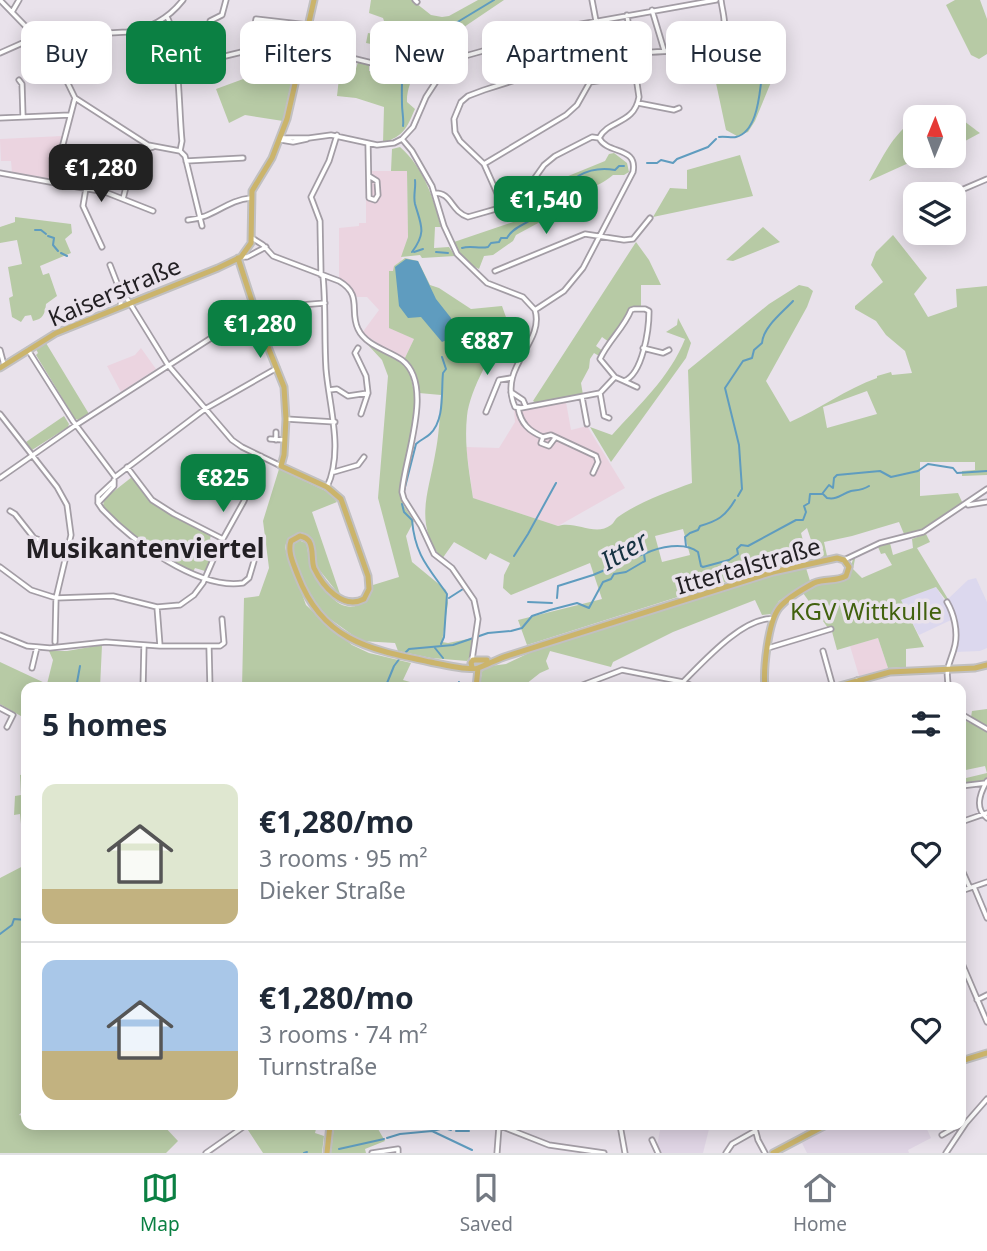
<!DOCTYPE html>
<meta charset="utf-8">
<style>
:root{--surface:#fff;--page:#f2f2f3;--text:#1f2937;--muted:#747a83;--line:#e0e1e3;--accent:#0b8043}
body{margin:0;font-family:"Noto Sans",sans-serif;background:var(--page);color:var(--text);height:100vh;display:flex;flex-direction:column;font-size:26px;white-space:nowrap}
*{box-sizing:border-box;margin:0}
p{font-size:23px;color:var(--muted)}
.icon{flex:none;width:38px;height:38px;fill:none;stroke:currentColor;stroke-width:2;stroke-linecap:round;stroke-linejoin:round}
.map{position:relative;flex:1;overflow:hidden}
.sheet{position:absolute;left:21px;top:682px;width:945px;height:448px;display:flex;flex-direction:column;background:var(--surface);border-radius:14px;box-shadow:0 4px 18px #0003}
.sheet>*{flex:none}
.hud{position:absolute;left:21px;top:21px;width:945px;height:63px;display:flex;gap:14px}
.needle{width:46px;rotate:1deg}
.fabs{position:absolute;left:903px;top:105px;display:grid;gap:14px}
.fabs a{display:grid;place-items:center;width:63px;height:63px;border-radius:14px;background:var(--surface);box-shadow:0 4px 18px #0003;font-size:35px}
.price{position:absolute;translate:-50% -60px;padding:0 16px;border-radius:14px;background:var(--accent);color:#fff;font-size:23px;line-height:46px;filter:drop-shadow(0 2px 4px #0008)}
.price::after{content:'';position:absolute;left:50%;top:42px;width:21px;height:16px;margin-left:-10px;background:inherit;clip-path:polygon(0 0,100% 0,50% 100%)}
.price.on{background:#222;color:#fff}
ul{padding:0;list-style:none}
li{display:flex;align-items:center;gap:21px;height:175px;padding:0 21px}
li+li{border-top:2px solid var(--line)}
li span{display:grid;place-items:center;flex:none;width:196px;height:140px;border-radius:14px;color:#555}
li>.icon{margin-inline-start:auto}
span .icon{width:84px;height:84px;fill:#fffc;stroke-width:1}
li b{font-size:30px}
h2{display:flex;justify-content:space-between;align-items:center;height:84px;padding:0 21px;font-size:30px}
.chip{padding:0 24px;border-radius:14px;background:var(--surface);box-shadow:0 4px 18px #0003;font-size:24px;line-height:63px}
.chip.on{background:var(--accent);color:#fff}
.tabs{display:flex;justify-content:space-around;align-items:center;height:98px;border-top:2px solid var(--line);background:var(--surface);font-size:19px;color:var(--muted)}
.tabs a{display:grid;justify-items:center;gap:4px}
.tabs .on{color:var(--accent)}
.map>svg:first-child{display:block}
</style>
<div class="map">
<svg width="987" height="1153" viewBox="0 0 987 1153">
<rect width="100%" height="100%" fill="#e9e2eb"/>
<path fill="#dcd8ee" d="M976,578L987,602V648L980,651L955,652L958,637L955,614L948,599L968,580Z
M936,587L951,611V620L919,635L900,600Z"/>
<path fill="#e0d5e5" d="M661,1125H710L703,1153H660L657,1146Z
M834,1125H925L931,1138L908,1150L909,1153H807L802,1143Z"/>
<path fill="#ebd4e0" d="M599,25L603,53L584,56L583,50H578L575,31Z
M62,136L60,146L62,177L60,180L12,172L11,161H1L0,139Z
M366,171H407L408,237L401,261L394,266L392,328L414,339L404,360L362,333L379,310L367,297H357L349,285L339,278V228L359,226V223H366Z
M141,348L156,369L121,392L107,366L135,355Z
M566,402L571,430L587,426L625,488L558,526L473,498L466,447L499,448L515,422L514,410Z
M878,638L888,668L859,676L850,646Z"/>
<path fill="#b7caa5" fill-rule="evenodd" d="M371,0H412L431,15L442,17L449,16L478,0H504L467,25L446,42L438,39C425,51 406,82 407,102L415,109C406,129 405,135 383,143L384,107L356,98L337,96L340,69L355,72L358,62L369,64V71L392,76L391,66L383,64L384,59L378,57L381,46L366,43L368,33L389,36L383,18L369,13Z
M955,0H980L987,19V54L979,59L971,55L946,5Z
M253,41H300L283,121L245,115L229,123L216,89L246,78Z
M766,50L772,55L776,70L755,121L748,132L737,136L726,130L713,69L750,60L757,63Z
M931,111C952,110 964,121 980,133L954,147V117H918Z
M915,119V156H924L869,181C883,157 892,135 915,119Z
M400,147C424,168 433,197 441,227H435L434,248L449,247L455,256L422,258L420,255L401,257L408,237L407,171H391L392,149Z
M614,153L627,163L629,172L624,175H613C606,181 595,188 585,188C577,188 575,187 567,191L562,207L553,215L516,235L513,241L493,255L484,256L479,269C467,264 459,254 454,242L522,219L542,202L549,206L558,202V196L552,191L556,181L605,161L609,154Z
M740,155L753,196L653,217L670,188L687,189V170Z
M15,217L71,224L72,233L65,239L71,253L40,266L43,275L49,273L57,296L46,304C45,314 43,319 33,321L31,315L25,316L21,322L12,317L9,298L13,296L8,267L22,264L17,240L0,243V227L15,222Z
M763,227L780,242L733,261L726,260Z
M893,235L927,278L914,294L928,317L957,307L956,289L987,286V475L962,476V471L975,470V462H920V496L958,493L963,504L923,530L904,534L899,522L852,536L824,542L827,556L817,558L807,528L801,533L808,560L769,568L527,645L518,620L602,599L590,563L511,595L503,588L504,575L510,563L490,553L486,560L454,542L442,559C414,524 428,495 435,455C439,436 440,415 441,395L419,393C417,380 413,369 404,360L414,339L389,328V271H393L394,266L405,258L418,261L430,285L439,288L471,309L502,306L507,320L511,323C495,347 470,388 467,416C464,444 469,471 473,498L558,526C575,520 595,537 611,525C614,523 615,519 618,517C637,503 670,491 692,483L688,370L769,304L799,285L808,287L813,291L807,307L766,381L790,422C820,409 846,389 877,378V376L891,372L892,375L912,373L905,351L886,335L876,321L855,309V306L883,282L871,265L876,252ZM867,391L877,414L827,428L823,407ZM683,529L690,555L662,562L655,536Z
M636,242L649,260L661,285H641V307H630C624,320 616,329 609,342L602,337L596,346L603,351L599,356L594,353L590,359L589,368L581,383L583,395L537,404L533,401Z
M678,318L691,343L686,358L611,462L590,427L612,435C639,405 670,377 685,339L666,332L677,325Z
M46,343L89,414L79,420L75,419L36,355L38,353L36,349Z
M368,345L404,364L410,374L414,392V419L399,490L404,506L414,521L406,536L412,562L446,590L448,603L442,642L448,643L473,638L471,655L467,661L431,658L398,651L395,643L361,641L323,614L308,594L294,555V543L298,540L306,543C309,553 308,565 315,575C320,584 331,599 340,604C356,612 370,601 373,585L399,577L378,498L388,376L382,360Z
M64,416L69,424L68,427L32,450L26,442Z
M279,469L330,493L337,502L312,512L341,597L317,567L311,538C300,530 287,534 285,548L306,605L323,621L352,645L369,653L411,663L403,680L424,686L423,688H242L244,598L259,596L269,568L263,521Z
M132,477L150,500L183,521L211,535L210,539L217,545L205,571L195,568L193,572C159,555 129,535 103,507L104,499Z
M926,534L930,542L917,548L948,599H945L936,587L901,600L924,647L906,649V667L888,668L878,638L837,650L831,628H828L803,593L822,583L844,580L849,577L853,558L855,559L853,569L862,578L892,565L885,553L881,554L878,547L890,543L893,555L913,548L912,539Z
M806,568L810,581L779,601L771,614L762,615L755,600L673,632L613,662L611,667L550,651L546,661L549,669L540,673L521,688H479L483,667L506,664L531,652L778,574Z
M102,645L100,688H26V719L0,704V662L47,684L53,660L49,651H67Z
M987,709V778L986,781L961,784V777L962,779L987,773L985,766L961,771V720C968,719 971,728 979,722L971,717L972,711Z
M26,774V1107L19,1115L26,1117V1125L56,1127L62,1125H163L178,1141L166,1153H0V878L25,865L20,814L14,815L15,796L21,795L20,775Z
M249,1125H317L315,1133L324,1136L322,1153H263L246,1127Z
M334,1126L378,1129L385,1141L365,1149L366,1153H331Z"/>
<path fill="#5f9cbf" d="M406,259L418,261L436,299L451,318L458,335L442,342L421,317L408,318L399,306L395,267Z"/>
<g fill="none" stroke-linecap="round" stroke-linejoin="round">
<path stroke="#5f9cbf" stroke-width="2" d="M446,29L494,0
M403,126C404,119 402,112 402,104C401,63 403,52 441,31
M719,137C724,136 732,138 736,137C756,132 759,99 761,83
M647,163H657L661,160L673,163L677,159L708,147L716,139
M35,230H41L46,234
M48,236L54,238L53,245L58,251
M462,248C471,245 478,249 488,247L491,243L499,242L501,238H507C513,227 525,225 533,218C561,195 574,163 615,170L619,166H624
M412,252C427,232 421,225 415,204C413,196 416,188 415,180
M414,252L423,249
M436,252L448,253
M61,253L67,256
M404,491L416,444C420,440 426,438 430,434C445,420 441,392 443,373L446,369L442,357
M823,494L827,498C838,500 841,494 851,491C858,490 863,490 869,486
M738,496L742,489L739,445L725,388L743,361L752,358L754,350L762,343C763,327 783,312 793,301
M402,504L404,512L412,520C415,555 428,567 447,594L444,637L441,644
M686,546L685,537L690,533L698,530L700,526C717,521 725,517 735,500
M514,556L528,534L556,483
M449,598L463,589
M557,598L558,586L593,575L643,554
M528,602L552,603
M435,648L443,658
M404,654L409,649L453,645L488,633L511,631L522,628L532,616L550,610L577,603L589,608L603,582L611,579L614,574L626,572L643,562L645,561L644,554C659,547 684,541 698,552L701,566L703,567L729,560L738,554L737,549L741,545L748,546L796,520H803L806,512L804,506L809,503L810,494H822L829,485L833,488L834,478L837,475L880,471L891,477L918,471L928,464L953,468L957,473L987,471
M459,682L461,688
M76,688L80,666
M385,688L394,666L400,658
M0,934L12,925L14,919L26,920
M433,1131L444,1128L451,1130
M456,1131H469
M387,1138L400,1134L432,1131L472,1150
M339,1149L384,1139
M304,1153L307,1152"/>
<g stroke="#a39da5" stroke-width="7">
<path id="minor" d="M0,0L36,37L57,61L75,98L148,145L180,151
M415,0L417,2
M592,0L596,21
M652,10L664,50
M12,12L19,0
M167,17C179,37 179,114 182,141L180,151L185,156L202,226
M138,30L141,43L144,44L174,41
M303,46L376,64
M0,53L36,37L127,32C150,29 168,19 183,0
M634,53C654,51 714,54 723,33C727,24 722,10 721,0
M212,59L210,21L222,15L226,0
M176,68L246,51L251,45L256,19L308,25
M135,69L136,75L176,66
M19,80L22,84L23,117
M638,103L674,110L679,108
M0,118L70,115
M281,138H309L331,135L377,145L394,143L402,139L413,127L426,97L439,77L465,56L576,25L716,0
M402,139L412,151L432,186L444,226L457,254L487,283L523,297L535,310C545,343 497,367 515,407L521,408L600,393L615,377
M281,140L293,142L307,139
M368,144L369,198L375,200L378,195L377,181L369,176
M62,148L142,150L153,147
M186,161L243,158
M484,164L566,115L577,105L590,82
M0,173L105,192L153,211
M65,184L62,148L75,98
M86,188L83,206L102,247
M434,193C452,192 450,211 468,217L517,203L544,165L555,156L592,137L599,138C609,119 634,125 639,97L627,15
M952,194L987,179
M123,199L135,151
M500,207L501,202L484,164L460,141L455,132L454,119L461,102L468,96L484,90L553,68L569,69L590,82L636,75
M188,220C214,218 226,200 251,198
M252,238L263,245L273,256L339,281C363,295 349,311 358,329C366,346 388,350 402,360C435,385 404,459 402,492L404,499L421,526L434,554L452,568L474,600L478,619L472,660
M241,257H247L266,247
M110,265L122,296L120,307
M495,271L585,234L624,240L633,239L650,218
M321,275L320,221L311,197L329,161L337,135
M323,276C326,307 324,338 326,369C329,406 344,451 327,487
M120,291L126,297L168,365L232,440L242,447L281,466
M634,309H645L649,311C649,329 643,374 624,381L615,377L600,359C608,341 624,328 631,310Z
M535,310L564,291L583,268L633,172C638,146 608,155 599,138
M358,348L355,353L366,376L368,393
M643,348L663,353L669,350
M0,350L4,365
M28,350L73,421L115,477
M624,381L637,387
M329,390L337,389L348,396L368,393L361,414
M511,392L523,400L526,407
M600,393L604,416L609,418
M582,397L587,424
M518,408C521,424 529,431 543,437L551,435L596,456L598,462L593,473
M486,412L499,380L511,378
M0,414L57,487L67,505L71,535L56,598L55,642
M286,419L335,422
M543,437L541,443L549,446L555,438
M270,439L285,440
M276,440V432
M127,467L152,500L174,514L223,539
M334,472L358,465L364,457
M115,477L205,409L277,368
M0,478L76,425L222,331L250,309L325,303
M114,481L98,496V503L102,509C132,541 198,590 243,583L249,578L257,551
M98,503L114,486V480
M968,505L987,502
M10,511L15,514L34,538L68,549
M844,560L880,543L923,532L987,489
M0,567L31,590L56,598L113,596L157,607L180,605L194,595L203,583L219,546L244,501L261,456
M947,602C954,614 958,631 955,645C951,663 944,667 949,688
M157,607L160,646
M0,635L27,646L50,648L106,642L160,646H220L224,643L222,619
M209,647L210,688
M768,648L831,629
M823,651L833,687
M32,668L37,647
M857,680L859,688
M683,682C703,662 744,616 773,619
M143,688L144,645
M575,688L622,670L683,682L697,688
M0,708L13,715L7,727
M961,714L987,729
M987,781C980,793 974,808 987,818
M961,786L986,783
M961,822L987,813
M961,868L970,888
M974,887L987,918
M961,891L987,882
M961,961L987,1022
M977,1000L987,995
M498,1125L549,1145L604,1153
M620,1125L625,1153
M754,1125L758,1140L765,1153
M942,1135L959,1125
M652,1140L658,1153
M206,1153L246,1125
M372,1153L398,1149V1153
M497,1153L499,1126
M726,1153L732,1144L755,1131
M946,1153L966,1123L987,1099"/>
</g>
<g stroke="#c1c0c1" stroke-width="9">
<path id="major" d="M238,258L262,332L284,387L286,419L284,455L281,466L327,487L341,499L368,576L369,589L364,599C343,610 323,587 314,568C311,560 314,549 309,541C306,537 304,537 300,536L291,541C287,552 294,565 298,576C323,641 369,649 430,662C440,664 470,671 478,668C487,665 497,659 507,656L773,572L837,558L844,560L849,567L846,576C836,582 825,578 814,583C803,589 787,598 779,608C768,622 763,670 765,688
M0,368L56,333L218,268L241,257L251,243L252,191L272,158L287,119L314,0
M472,667L471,663L473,660H487
M476,688L478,668
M832,688L890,672L975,668L987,665
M961,1061L987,1053
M327,1153L330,1125
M773,1153L826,1125"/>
</g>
<use href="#minor" stroke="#fff" stroke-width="3.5"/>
<use href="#major" stroke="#cbb46b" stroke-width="5"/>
</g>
<g text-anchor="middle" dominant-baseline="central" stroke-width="7" stroke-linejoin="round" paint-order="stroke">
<g font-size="24" fill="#221f23" stroke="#e9e2eb">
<text transform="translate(114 291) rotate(-23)">Kaiserstraße</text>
<text transform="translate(748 565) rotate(-16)">Ittertalstraße</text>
</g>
<g font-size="24" fill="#41610e" stroke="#e9e2eb">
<text x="866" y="610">KGV Wittkulle</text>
</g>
<g font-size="26" font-weight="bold" fill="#221f23" stroke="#e9e2eb">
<text x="145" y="548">Musikantenviertel</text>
</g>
<g font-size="26" font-style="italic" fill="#163242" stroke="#e9e2eb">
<text transform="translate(624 550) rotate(-30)">Itter</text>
</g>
</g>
</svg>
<div class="fabs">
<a><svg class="needle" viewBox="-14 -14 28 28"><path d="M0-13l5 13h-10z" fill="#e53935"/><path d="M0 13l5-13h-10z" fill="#747a83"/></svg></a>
<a><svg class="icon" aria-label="layers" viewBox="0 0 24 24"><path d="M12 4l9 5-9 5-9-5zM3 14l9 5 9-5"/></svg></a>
</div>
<b class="price on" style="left:101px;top:204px">€1,280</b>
<b class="price" style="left:546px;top:236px">€1,540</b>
<b class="price" style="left:260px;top:360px">€1,280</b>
<b class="price" style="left:487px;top:377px">€887</b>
<b class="price" style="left:223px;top:514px">€825</b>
<div class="hud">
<a class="chip">Buy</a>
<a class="chip on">Rent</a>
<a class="chip">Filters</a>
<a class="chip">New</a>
<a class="chip">Apartment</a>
<a class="chip">House</a>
</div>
<section class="sheet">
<h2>5 homes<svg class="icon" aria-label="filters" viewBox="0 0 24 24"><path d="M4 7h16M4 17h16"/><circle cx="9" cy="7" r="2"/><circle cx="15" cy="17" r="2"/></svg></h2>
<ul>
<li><span style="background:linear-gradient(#dfe7d0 75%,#c2b280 0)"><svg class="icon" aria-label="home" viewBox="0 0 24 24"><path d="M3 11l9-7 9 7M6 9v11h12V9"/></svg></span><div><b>€1,280/mo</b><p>3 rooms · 95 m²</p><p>Dieker Straße</p></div><svg class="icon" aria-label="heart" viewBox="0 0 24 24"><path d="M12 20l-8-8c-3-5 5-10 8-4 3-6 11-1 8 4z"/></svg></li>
<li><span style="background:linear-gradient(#a9c7e8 65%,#c2b280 0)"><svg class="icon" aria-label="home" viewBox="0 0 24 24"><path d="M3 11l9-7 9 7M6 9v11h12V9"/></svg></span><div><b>€1,280/mo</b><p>3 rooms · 74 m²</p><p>Turnstraße</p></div><svg class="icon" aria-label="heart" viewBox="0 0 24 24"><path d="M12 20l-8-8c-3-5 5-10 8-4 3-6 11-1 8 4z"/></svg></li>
</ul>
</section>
</div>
<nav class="tabs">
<a class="on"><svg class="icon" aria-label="map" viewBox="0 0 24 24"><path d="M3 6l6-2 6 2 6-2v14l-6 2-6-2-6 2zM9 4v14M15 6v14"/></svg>Map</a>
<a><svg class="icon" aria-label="saved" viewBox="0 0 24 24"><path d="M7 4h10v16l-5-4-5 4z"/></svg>Saved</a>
<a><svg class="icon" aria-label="home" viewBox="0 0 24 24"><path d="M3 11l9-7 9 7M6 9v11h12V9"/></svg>Home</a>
</nav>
